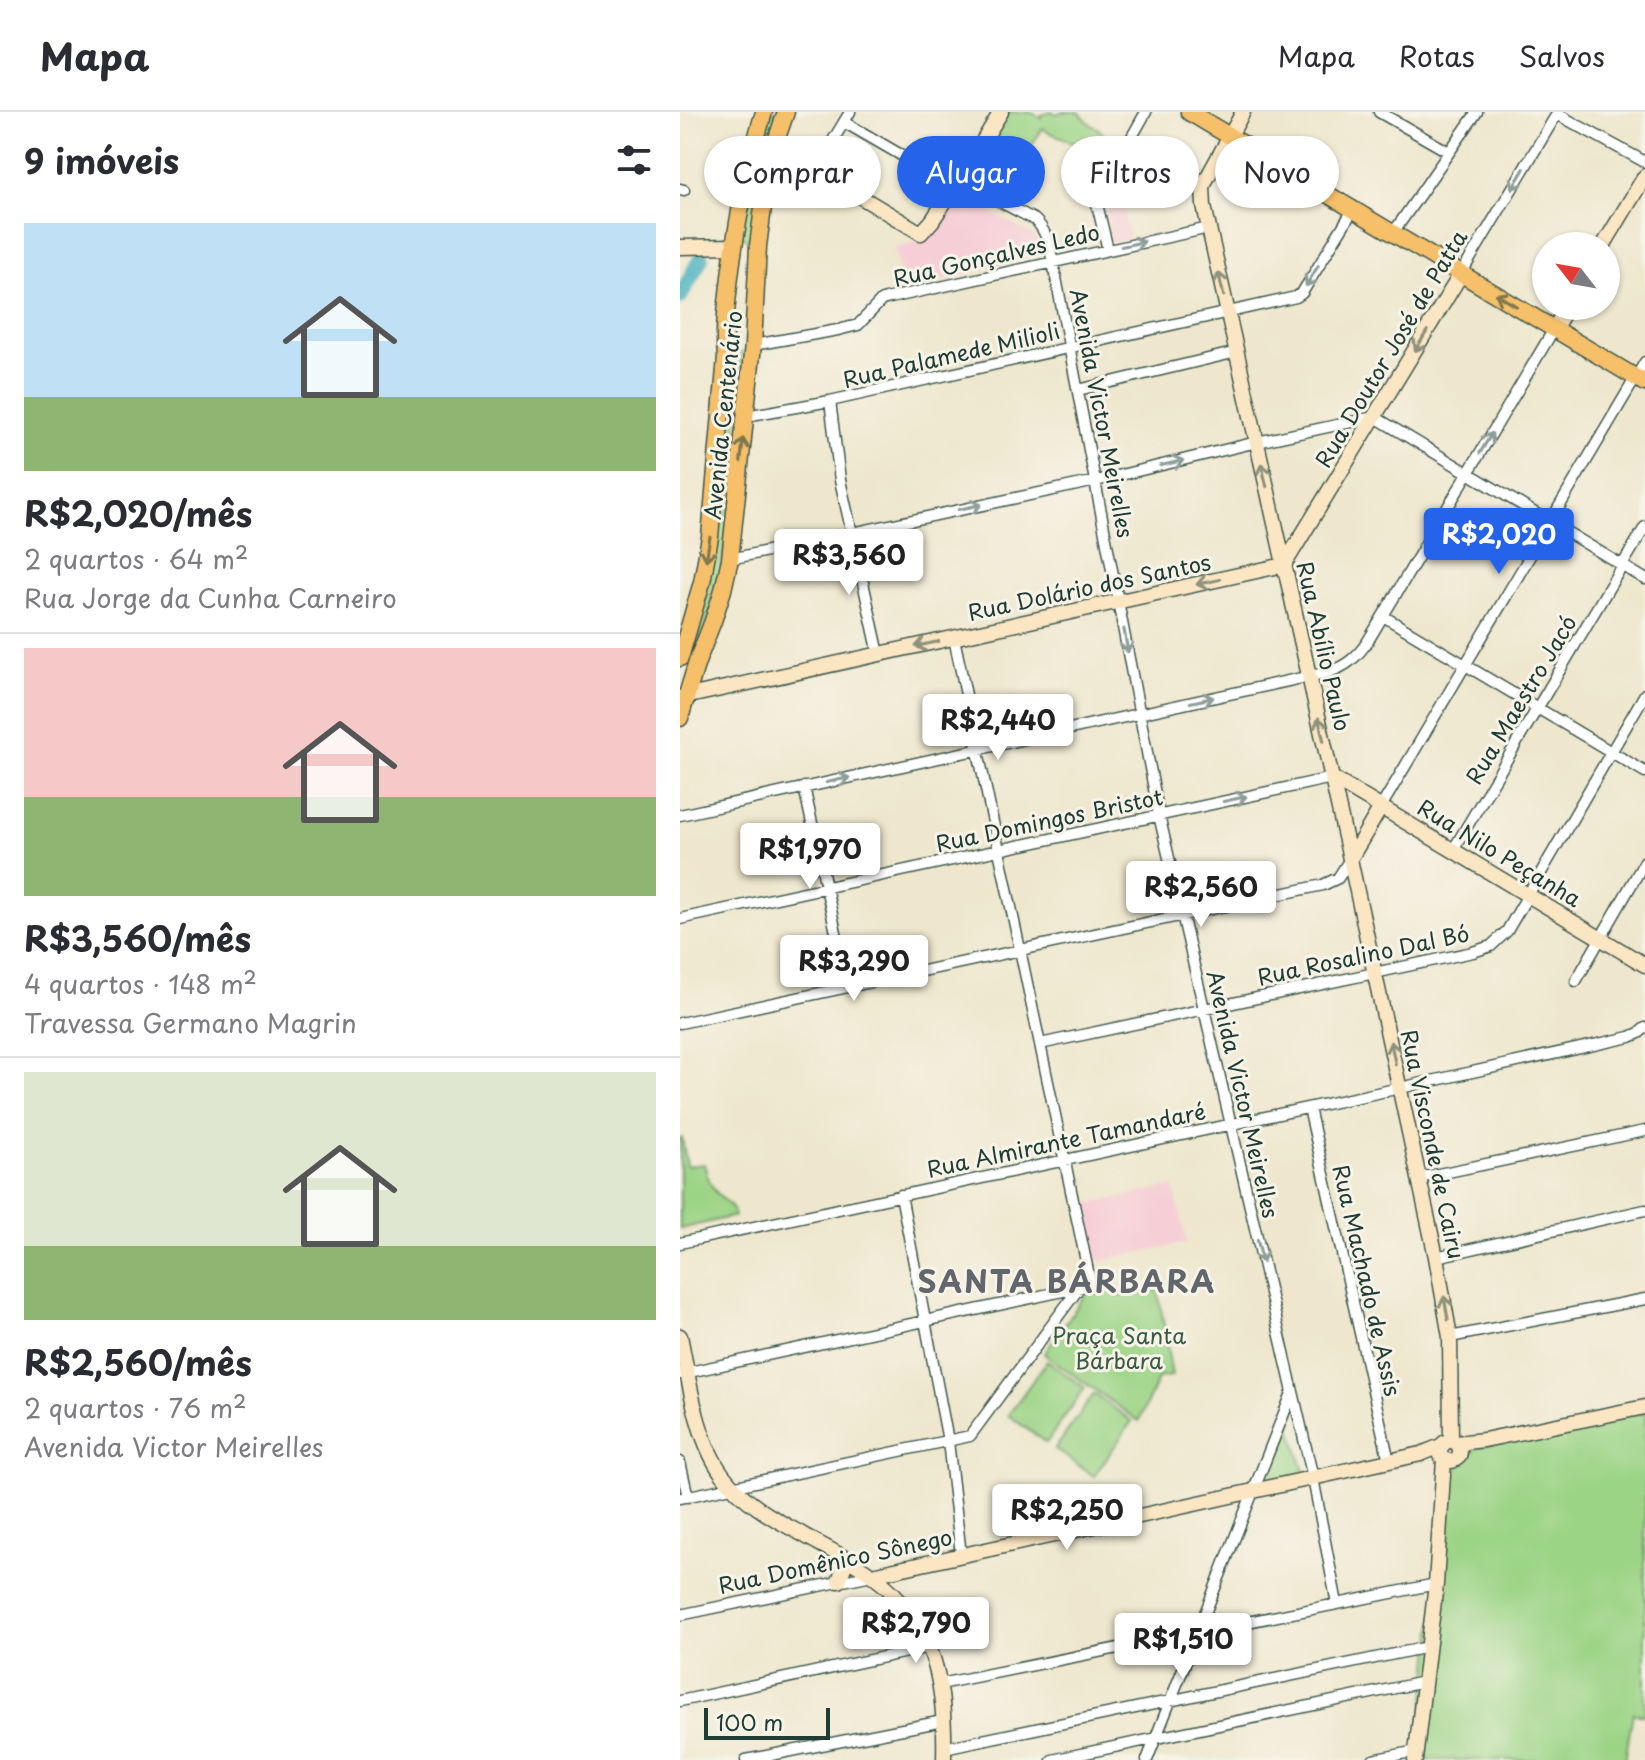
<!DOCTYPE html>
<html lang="pt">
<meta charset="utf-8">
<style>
:root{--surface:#fff;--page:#f2f2f3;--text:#2b2b33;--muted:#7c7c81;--line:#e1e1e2;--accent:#2563eb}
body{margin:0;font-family:"Playpen Sans",sans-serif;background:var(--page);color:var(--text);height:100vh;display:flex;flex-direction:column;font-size:30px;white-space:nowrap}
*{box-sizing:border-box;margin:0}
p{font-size:26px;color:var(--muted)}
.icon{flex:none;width:44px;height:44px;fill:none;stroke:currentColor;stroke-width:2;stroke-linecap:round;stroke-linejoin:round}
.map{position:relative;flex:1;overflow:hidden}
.panel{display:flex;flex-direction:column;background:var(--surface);width:680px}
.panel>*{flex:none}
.top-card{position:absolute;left:24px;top:24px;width:760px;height:72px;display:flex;gap:16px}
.needle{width:52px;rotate:301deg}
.tools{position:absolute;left:852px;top:120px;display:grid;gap:16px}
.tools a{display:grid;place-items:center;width:88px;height:88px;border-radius:50%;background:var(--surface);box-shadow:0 2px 6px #0004;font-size:40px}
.scale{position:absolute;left:24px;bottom:20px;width:126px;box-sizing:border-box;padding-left:8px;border:4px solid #1f3d34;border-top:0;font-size:22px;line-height:28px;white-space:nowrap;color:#1f3d34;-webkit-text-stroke:6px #f7f3e8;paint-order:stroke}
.price{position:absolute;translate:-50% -68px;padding:0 18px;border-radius:8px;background:#fff;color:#222;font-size:26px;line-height:52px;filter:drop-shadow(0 2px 4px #0008)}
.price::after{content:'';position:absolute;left:50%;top:48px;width:24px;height:18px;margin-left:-12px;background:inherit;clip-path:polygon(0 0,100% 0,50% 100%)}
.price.current{background:var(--accent);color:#fff}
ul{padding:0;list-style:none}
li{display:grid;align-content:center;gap:16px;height:424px;padding:0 24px}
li+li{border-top:2px solid var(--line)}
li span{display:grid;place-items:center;height:248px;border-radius:0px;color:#555}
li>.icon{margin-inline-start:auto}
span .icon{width:144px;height:144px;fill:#fffc;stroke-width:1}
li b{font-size:34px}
h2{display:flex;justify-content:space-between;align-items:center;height:96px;padding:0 24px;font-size:34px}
.pill{padding:0 28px;border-radius:36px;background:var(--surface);box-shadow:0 2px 6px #0004;font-size:28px;line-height:72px}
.pill.current{background:var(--accent);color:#fff}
header{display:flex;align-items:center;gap:48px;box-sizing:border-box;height:112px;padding:0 40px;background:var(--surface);border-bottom:2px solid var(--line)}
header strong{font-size:38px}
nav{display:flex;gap:44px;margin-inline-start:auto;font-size:28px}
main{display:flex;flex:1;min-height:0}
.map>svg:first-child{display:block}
</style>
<header>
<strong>Mapa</strong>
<nav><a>Mapa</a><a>Rotas</a><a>Salvos</a></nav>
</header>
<main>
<section class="panel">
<h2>9 imóveis<svg class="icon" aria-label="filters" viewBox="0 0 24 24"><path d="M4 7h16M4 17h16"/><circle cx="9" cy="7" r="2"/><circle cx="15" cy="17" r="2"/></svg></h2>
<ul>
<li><span style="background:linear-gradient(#bfe0f5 70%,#8fb573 0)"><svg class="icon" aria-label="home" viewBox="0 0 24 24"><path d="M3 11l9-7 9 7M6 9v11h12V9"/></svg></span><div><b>R$2,020/mês</b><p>2 quartos · 64 m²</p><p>Rua Jorge da Cunha Carneiro</p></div></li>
<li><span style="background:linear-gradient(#f6c9c9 60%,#8fb573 0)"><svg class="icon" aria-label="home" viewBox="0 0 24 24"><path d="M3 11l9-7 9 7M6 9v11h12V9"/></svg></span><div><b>R$3,560/mês</b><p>4 quartos · 148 m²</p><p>Travessa Germano Magrin</p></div></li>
<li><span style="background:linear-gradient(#dfe7d0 70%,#8fb573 0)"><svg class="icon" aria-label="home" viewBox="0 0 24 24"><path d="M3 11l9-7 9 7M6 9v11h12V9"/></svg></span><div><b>R$2,560/mês</b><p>2 quartos · 76 m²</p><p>Avenida Victor Meirelles</p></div></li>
</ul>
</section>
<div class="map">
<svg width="965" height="1648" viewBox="0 0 965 1648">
<rect width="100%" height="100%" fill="#f7f3e8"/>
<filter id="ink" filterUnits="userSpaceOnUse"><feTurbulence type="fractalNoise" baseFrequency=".0125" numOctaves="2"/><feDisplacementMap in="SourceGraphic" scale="16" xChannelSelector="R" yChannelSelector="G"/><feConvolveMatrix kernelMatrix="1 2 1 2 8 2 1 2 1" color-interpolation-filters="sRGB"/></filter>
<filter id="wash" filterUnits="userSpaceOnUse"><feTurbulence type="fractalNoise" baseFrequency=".006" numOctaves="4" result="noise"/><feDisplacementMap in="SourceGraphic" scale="32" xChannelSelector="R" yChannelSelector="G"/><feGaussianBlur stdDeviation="1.8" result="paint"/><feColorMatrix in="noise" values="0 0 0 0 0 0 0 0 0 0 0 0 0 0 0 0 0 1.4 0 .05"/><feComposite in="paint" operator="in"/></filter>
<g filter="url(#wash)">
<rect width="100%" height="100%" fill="#eee7cd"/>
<path fill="#f6cfd6" d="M275,81L356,125L360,143L224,177L214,136L243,128Z
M442,85L449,127L431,131L424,89Z
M494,1074L507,1131L412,1150L402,1093Z"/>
<path fill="#9cd486" stroke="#5e885d" stroke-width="2" d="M89,0H103L75,127L61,126Z
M329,0H351L361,6V3L371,0L378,2L380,0H399L411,13L419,17L423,22L427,36C408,48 402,37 386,27C378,22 370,24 363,16L340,50L309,32Z
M62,240L55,347L47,419L39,469L21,529L15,514L52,241Z
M2,1026L7,1054L24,1052C27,1063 30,1075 39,1083C47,1092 52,1092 55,1104L0,1117V1027Z
M433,1158L438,1184L478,1178L492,1264L478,1266L459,1309L364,1242L407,1180L420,1182L416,1161Z
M367,1249L405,1276L366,1331L328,1303Z
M414,1282L452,1309L414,1364L375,1337Z
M965,1300V1603L953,1601L945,1648H738L771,1364L773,1360L797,1335Z
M607,1301L625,1363L579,1372Z"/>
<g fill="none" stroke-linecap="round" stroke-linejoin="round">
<path stroke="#3eadbb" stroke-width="16" d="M0,185L21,146"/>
</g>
</g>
<g filter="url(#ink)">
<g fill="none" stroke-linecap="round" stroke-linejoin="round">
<g stroke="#3e564b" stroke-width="13">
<path id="street" d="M699,0L769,40
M877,2L965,50
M164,10L221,43L279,68L355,108C367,119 369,135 373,150L479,703L633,1366L657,1492
M135,58L170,0
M0,77L4,78
M713,121L797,0
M428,138L417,92L419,83L466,0
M781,162L878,0
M73,233L158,218L178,213L202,188L210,186L529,116
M398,278L557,240
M150,289L160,368L199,542
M66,304L150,289L616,185L622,181L673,98
M50,447L416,369L577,330L695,305L965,467
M703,504L965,660
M124,675L168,875
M701,695L965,250
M0,703L649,560C667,554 678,544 688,529L874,217
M773,738L965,415
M0,807L652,666
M896,869L965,749
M0,911L643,773L658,766L670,747
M360,932L793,840L811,834L827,819L965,582
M629,996L709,1349
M739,1066L965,1019
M221,1083L268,1329L281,1443
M0,1131L720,976L950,925L959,921L965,916
M756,1145L965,1098
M770,1225L965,1187
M0,1262L411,1173L274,526
M0,1350L8,1385
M0,1386L290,1324L399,1176
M0,1503L192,1463
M260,1572L756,1472
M0,1589L250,1535
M264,1636L748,1535
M66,1648L263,1609
M372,1648L744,1570
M467,1648L612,1281
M693,1648L736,1639"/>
</g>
<g stroke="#3e564b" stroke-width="17">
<path id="secondary" d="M563,0L527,66L523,75L524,94L670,747L756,1145L770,1225L771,1329
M88,63C97,52 105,47 119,48L241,121L252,109L279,68L321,0
M923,134L965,64
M0,135L54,134
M874,217L888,194
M0,586L604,453L781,162
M652,666L965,853
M670,747L701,695
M0,1224C9,1267 16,1327 43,1363C62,1389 92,1406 120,1421C144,1435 170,1447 193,1464C256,1510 266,1575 264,1648
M760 1339a10 10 0 1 1 20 0a10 10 0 1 1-20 0Z
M776,1331L804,1328L965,1295
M192,1463L741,1342L763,1333
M159,1469L167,1447
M735,1648L756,1472L764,1347"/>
</g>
<g stroke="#3e564b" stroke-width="19">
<path id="primary" d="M509,0L965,271
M0,546L22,470L30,425L46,245C43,219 47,191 50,164C57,109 67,54 84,0
M0,606L17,550L33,509L43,478L50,447L73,233L78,134L84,88L97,26L106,0"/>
</g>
<use href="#street" stroke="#fff" stroke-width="10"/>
<use href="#secondary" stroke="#fbe6c4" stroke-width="14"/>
<use href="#primary" stroke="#f6c06b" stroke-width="16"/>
</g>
<defs><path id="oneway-shaft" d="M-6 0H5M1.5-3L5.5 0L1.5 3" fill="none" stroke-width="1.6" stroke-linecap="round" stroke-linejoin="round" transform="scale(2)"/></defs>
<g stroke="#8f9e9a">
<use href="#oneway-shaft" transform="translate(838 67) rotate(121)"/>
<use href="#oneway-shaft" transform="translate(453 132) rotate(-12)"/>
<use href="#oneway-shaft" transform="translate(632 164) rotate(121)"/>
<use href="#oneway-shaft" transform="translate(806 331) rotate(-59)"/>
<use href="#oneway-shaft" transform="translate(492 351) rotate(-13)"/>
<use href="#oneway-shaft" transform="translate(290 395) rotate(-12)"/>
<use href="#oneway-shaft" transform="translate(446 529) rotate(80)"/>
<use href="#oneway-shaft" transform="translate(522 588) rotate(-12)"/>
<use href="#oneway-shaft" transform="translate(158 668) rotate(-12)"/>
<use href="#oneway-shaft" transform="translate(555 687) rotate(-12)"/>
<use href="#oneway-shaft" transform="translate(580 1139) rotate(77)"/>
</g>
<g stroke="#8d927c">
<use href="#oneway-shaft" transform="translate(541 172) rotate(-103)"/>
<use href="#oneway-shaft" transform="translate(741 229) rotate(121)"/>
<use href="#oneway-shaft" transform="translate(584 363) rotate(-103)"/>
<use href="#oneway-shaft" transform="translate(528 470) rotate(168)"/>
<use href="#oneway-shaft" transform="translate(247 532) rotate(168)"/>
<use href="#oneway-shaft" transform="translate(641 617) rotate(-103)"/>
<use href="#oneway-shaft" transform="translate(713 941) rotate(-102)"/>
<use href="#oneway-shaft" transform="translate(766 1196) rotate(-100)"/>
</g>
<g stroke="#80784d">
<use href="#oneway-shaft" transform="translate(826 188) rotate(-149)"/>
<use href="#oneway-shaft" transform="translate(62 338) rotate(-84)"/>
<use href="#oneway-shaft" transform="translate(28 437) rotate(99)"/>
</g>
</g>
<g text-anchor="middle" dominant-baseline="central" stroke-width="6" stroke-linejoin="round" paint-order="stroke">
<g font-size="22" fill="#1f3d34" stroke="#f7f3e8">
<text transform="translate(316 142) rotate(-13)">Rua Gonçalves Ledo</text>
<text transform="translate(710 236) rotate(-59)">Rua Doutor José de Patta</text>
<text transform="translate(271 242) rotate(-13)">Rua Palamede Milioli</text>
<text transform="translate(423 301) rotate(79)">Avenida Victor Meirelles</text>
<text transform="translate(42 303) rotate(-84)">Avenida Centenário</text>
<text transform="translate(409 474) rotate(-12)">Rua Dolário dos Santos</text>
<text transform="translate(645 534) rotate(77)">Rua Abílio Paulo</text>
<text transform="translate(840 587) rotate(-59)">Rua Maestro Jacó</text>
<text transform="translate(369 707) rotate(-12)">Rua Domingos Bristot</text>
<text transform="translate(820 740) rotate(31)">Rua Nilo Peçanha</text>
<text transform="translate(683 842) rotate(-12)">Rua Rosalino Dal Bó</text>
<text transform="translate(564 982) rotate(77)">Avenida Victor Meirelles</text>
<text transform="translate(386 1027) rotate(-12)">Rua Almirante Tamandaré</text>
<text transform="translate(754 1032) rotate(78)">Rua Visconde de Cairu</text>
<text transform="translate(688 1168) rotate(77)">Rua Machado de Assis</text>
<text transform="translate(155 1448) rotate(-12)">Rua Domênico Sônego</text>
</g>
<g font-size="22" fill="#385b44" stroke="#f7f3e8">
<text x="439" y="1222">Praça Santa<tspan x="439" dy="25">Bárbara</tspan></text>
</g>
<g font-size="30" font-weight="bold" letter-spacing="2" fill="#62676d" stroke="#f7f3e8">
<text x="387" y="1168">SANTA BÁRBARA</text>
</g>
</g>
</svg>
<div class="tools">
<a><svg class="needle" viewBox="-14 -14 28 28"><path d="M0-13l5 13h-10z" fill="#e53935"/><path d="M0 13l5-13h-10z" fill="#7c7c81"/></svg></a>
</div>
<div class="scale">100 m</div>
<b class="price current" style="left:819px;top:464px">R$2,020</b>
<b class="price" style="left:169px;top:485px">R$3,560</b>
<b class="price" style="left:318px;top:650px">R$2,440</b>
<b class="price" style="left:130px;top:779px">R$1,970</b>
<b class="price" style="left:521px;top:817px">R$2,560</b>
<b class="price" style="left:174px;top:891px">R$3,290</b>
<b class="price" style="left:387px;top:1440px">R$2,250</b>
<b class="price" style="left:236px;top:1553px">R$2,790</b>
<b class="price" style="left:503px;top:1569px">R$1,510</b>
<div class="top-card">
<a class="pill">Comprar</a>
<a class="pill current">Alugar</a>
<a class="pill">Filtros</a>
<a class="pill">Novo</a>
</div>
</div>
</main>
